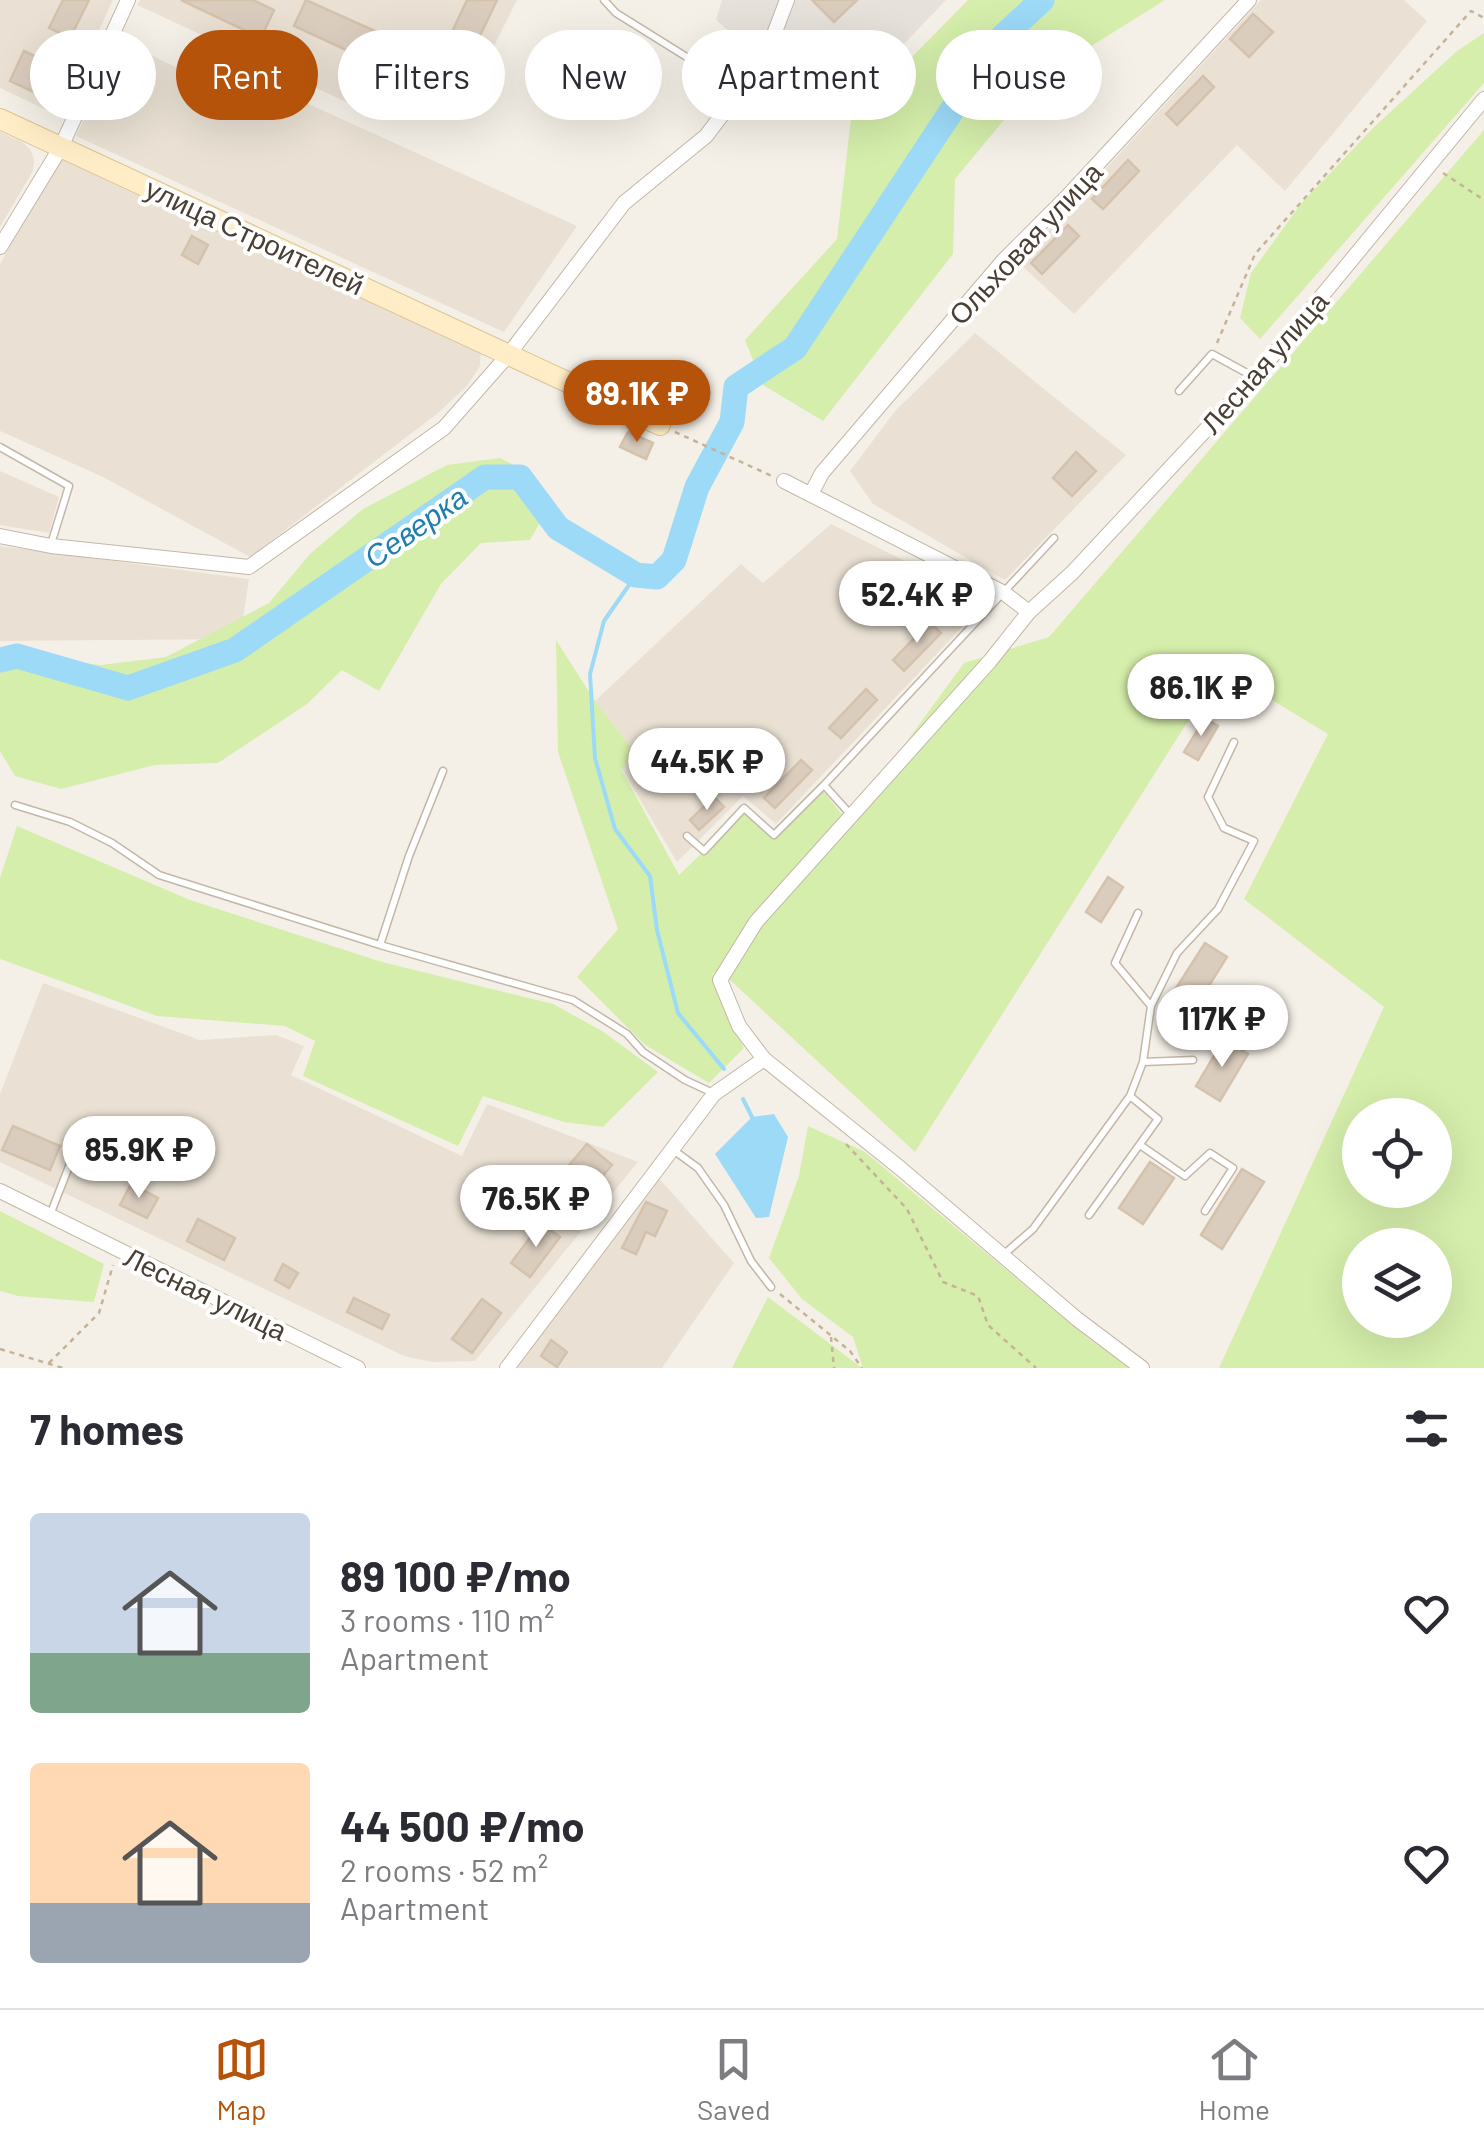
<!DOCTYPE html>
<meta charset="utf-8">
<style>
:root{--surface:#fff;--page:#f7f7f7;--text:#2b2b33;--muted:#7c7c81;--line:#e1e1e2;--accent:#b45309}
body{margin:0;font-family:Barlow,sans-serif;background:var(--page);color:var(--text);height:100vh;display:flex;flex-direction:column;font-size:38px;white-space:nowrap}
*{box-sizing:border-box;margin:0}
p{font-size:32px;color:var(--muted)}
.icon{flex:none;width:55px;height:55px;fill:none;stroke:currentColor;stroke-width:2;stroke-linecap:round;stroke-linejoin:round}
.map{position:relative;height:1368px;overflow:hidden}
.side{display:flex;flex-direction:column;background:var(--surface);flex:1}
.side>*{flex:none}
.banner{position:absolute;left:30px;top:30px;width:1425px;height:90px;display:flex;gap:20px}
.buttons{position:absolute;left:1342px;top:1098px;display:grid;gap:20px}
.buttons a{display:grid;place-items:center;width:110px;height:110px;border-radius:50%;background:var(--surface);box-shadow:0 10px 40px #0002;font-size:50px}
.price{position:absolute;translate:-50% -85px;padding:0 22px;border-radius:35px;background:#fff;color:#222;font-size:32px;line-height:65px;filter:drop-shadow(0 2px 5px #0008)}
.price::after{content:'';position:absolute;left:50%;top:60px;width:30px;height:22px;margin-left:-15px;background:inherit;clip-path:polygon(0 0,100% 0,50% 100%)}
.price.current{background:var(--accent);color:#fff}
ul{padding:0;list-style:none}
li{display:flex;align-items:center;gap:30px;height:250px;padding:0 30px}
li span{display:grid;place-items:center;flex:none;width:280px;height:200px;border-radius:10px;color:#555}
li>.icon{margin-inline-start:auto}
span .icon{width:120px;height:120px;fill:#fffc;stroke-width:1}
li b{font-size:42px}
h2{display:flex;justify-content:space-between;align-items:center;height:120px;padding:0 30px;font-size:42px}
.tag{padding:0 35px;border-radius:45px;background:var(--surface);box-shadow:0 10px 40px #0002;font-size:35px;line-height:90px}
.tag.current{background:var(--accent);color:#fff}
.tabs{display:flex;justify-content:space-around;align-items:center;height:140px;border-top:2px solid var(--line);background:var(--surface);font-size:28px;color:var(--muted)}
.tabs a{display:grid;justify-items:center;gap:5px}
.tabs .current{color:var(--accent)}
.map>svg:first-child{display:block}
</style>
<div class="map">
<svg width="1484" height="1368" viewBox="0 0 1484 1368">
<rect width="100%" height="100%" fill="#f5f0e7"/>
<path fill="#eae1d4" d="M0,0H113L59,116L0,88Z
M140,0H517L482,70L422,45L385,120L137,5Z
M1261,0H1404L1427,21L1285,191L1237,145L1074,314L1019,263Z
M148,54L195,76L225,66L577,226L504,332L76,136L99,88L129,98Z
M0,132L22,142L30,149L34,159L33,171L0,227Z
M62,153L481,348L480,366L467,386L438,413L250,557L103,477L0,431V264Z
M975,333L1126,455L1005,580L873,504L850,471L895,411Z
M0,471L59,497L49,533L0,525Z
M831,524L969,593L983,605L776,824L743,796L677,862L621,768L635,754L595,701L741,564L763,583Z
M0,546L249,579L240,639L0,641Z
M43,983L200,1040L276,1035L304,1046L291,1075L462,1156L487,1104L638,1162L475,1361L432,1362L404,1356L0,1162V1094Z
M658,1177L734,1263L662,1368H512Z"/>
<path fill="#e7e1db" d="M722,0H946L837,114L814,107L716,20Z"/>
<path fill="#d5eeab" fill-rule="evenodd" d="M968,0H1165L1037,80L955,179L953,254L823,421L763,385L745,340L837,239L851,119Z
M1484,33V83L1260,339L1240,318L1251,273L1300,205L1373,128L1457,51Z
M1484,130V1368H1219L1384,1007L1244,899L1328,734L1221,669L915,1152L730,980L712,973L744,1048L709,1083L645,1045L577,977L618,929L558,752L556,640L595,701L636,754L621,769L679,875L744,812L774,839L823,791L848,822L964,663L1049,637ZM1360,1115H1435V1190H1360ZM1360,1245H1435V1320H1360Z
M500,458L532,474L552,501L530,540L481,543L441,584L379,691L342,670L307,704L218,763L155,765L61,789L15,776L0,751V653L101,665L166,657L269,603L310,554L363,509L447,465Z
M17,826L190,900L382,962L553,1004L602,1031L658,1072L603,1127L564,1122L483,1096L458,1146L303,1076L315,1041L285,1026L157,1016L0,959V878Z
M808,1126L865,1152L1089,1339L1132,1368H863L853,1337L802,1299L769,1258L799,1176Z
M0,1211L104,1264L94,1302L18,1296L0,1291Z
M768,1297L862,1368H732Z"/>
<path fill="#9cdaf8" d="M774,1114L788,1137L769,1217L756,1218L715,1154L752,1117Z"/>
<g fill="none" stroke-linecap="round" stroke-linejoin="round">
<path stroke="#9cdaf8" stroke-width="4" d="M636,575L604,621L590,674L595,758L615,829L650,876L657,930L678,1013L724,1069
M743,1099L752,1117"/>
<path stroke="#9cdaf8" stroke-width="25" d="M0,660L17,656L128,688L235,650L485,477H520L558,528L636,575L657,577L674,560L697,487L732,422L736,387L795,348L997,42L1042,0"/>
</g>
<path fill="#dbcdbe" stroke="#d4c2ad" stroke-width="2.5" d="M63,0H89L70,38L49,28Z
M181,0H253L274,10L261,38Z
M306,0L406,45L394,72L294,26Z
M467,0H497L476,44L452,32Z
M812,0H857L834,22Z
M1253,14L1273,32L1249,57L1230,39Z
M24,51L54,65L40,95L10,81Z
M1203,76L1214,87L1177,125L1166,114Z
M1128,160L1139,171L1103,209L1092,199Z
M1068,225L1079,236L1042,274L1031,263Z
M192,236L208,245L198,264L182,255Z
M628,432L653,443L646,459L620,447Z
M1076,452L1096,471L1072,496L1053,478Z
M930,622L941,633L904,671L893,660Z
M866,689L877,700L841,738L829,728Z
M1205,718L1218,726L1198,760L1184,752Z
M801,760L812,770L775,808L764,798Z
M714,797L724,807L699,830L690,820Z
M1108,877L1123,887L1101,922L1086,912Z
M1205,943L1227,957L1195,1008L1173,993Z
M1224,1039L1248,1054L1220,1101L1196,1086Z
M13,1126L60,1146L50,1170L2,1150Z
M587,1144L612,1165L578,1205L553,1184Z
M1150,1162L1174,1178L1143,1224L1119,1208Z
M1242,1169L1264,1182L1222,1249L1201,1235Z
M131,1184L158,1198L147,1218L120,1205Z
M646,1202L667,1211L655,1236L646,1232L636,1254L622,1248Z
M198,1219L235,1238L224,1260L187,1241Z
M541,1223L560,1237L530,1277L511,1263Z
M283,1264L298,1273L289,1288L275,1280Z
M354,1298L389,1315L382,1329L347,1312Z
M482,1299L501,1313L472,1353L452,1339Z
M551,1340L567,1352L557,1367L541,1356Z"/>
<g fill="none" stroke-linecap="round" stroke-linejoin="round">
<g stroke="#c2b7a8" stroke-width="9">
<path id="lane" d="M604,0L616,13L701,66L735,98
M1179,391L1212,354L1254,377
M0,447L69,486L51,544
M824,785L851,815
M15,805L70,822L112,843L159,875L380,945L573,1000L627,1034L643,1052L685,1080L713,1093
M687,836L704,851L744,808L774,835L824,785L1054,538
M1138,913L1115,963L1151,1006
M380,945L409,856L443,771
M1143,1062L1193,1060
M1140,1145L1185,1176L1210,1153L1233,1168L1205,1211
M672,1149L698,1168L724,1205L751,1261L771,1287
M50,1215L75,1151
M1089,1215L1158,1119L1130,1096
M1002,1256L1033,1229L1130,1096L1143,1062L1151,1006L1177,953L1218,909L1254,841L1224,828L1208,797L1234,742"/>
</g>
<g stroke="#c2b7a8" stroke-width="16">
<path id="street" d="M0,247L61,147L128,0
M784,481L1004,593L1029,612
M811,494L822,473L1003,261L1066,198L1249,0
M0,536L51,546L249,567L444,428L509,354L624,203L706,136L765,58L787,0
M0,1191L358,1368
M507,1368L714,1094L764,1059
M1142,1368L1077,1319L900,1168L764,1059L739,1026L720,980L756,922L990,661L1029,612L1072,573L1255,377L1484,99"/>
</g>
<g stroke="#ddc493" stroke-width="22">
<path id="secondary" d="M0,119L660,425"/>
</g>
<path stroke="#c5b298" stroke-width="2.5" stroke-dasharray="5 5" stroke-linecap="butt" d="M1443,173L1484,200
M1217,343L1255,254L1471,11L1484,18
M675,432L772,476
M846,1144L907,1209L943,1282L978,1296L988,1325L1036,1368
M780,1294L850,1351L862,1368
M831,1337L834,1368
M0,1349L63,1368
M49,1363L99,1313L113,1265"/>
<use href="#lane" stroke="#fff" stroke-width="6"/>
<use href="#street" stroke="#fff" stroke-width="14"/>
<use href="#secondary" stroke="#ffedc7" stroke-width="20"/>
</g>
<g text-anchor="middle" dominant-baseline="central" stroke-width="8" stroke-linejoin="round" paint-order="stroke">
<g font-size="28" fill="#493f35" stroke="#fff">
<text transform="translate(255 236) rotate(25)">улица Строителей</text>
<text transform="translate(1025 243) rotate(-47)">Ольховая улица</text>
<text transform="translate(1264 362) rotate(-49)">Лесная улица</text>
<text transform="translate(206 1293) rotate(26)">Лесная улица</text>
</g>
<g font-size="30" font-style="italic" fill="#207eaf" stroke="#fff">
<text transform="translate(415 526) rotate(-35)">Северка</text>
</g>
</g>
</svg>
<div class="buttons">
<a><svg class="icon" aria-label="locate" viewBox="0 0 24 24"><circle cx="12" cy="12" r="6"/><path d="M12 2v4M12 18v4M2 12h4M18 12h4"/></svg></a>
<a><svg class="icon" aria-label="layers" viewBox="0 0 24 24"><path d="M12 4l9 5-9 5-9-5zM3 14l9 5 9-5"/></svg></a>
</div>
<b class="price current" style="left:637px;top:445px">89.1K ₽</b>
<b class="price" style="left:917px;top:646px">52.4K ₽</b>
<b class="price" style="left:1201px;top:739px">86.1K ₽</b>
<b class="price" style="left:707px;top:813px">44.5K ₽</b>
<b class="price" style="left:1222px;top:1070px">117K ₽</b>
<b class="price" style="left:139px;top:1201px">85.9K ₽</b>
<b class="price" style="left:536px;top:1250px">76.5K ₽</b>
<div class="banner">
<a class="tag">Buy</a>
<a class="tag current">Rent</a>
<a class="tag">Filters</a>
<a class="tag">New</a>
<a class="tag">Apartment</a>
<a class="tag">House</a>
</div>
</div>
<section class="side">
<h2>7 homes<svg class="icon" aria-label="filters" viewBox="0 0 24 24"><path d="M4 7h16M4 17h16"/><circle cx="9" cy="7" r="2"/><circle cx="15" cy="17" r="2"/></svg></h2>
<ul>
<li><span style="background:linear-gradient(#c9d6e8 70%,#7fa58c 0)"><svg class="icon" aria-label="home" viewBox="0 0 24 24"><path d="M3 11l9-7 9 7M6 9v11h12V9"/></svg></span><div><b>89 100 ₽/mo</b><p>3 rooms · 110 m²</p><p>Apartment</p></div><svg class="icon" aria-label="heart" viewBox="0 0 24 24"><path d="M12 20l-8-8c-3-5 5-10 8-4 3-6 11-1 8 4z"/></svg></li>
<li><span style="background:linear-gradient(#ffd9b3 70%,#9aa5b1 0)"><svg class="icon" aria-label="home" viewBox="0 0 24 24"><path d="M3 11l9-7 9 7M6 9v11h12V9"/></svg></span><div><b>44 500 ₽/mo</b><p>2 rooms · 52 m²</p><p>Apartment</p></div><svg class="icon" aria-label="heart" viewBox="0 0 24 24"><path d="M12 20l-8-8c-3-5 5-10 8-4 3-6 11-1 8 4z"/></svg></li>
</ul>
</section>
<nav class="tabs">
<a class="current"><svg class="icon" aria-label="map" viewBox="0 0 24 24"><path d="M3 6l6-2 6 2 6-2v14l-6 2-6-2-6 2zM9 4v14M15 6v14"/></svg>Map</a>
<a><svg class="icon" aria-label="saved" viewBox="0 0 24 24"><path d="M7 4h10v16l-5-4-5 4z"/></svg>Saved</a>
<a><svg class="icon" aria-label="home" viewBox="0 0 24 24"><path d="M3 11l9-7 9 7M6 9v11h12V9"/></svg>Home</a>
</nav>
